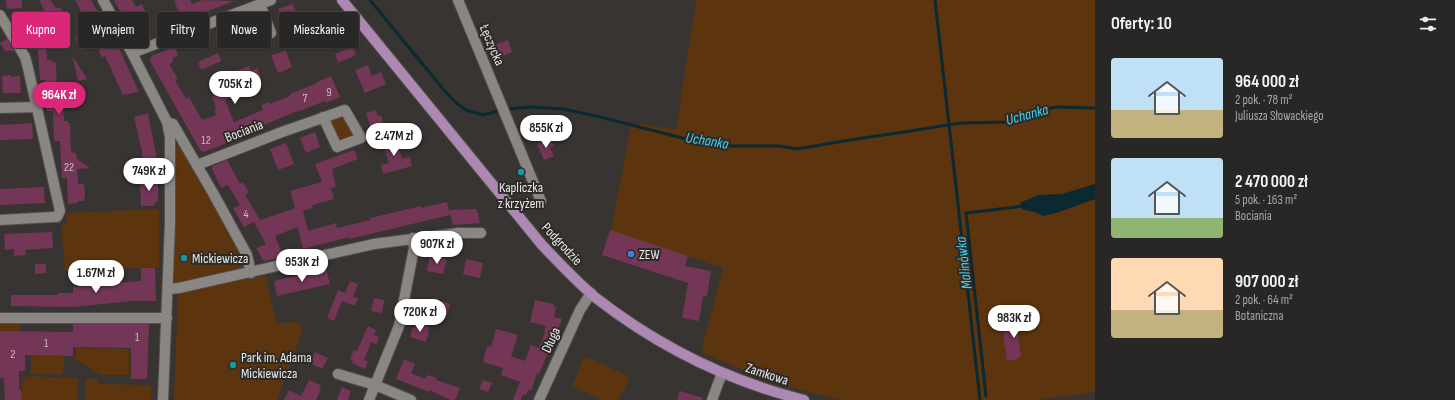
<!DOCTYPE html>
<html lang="pl">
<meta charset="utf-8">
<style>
:root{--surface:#292726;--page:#353332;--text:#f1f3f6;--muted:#a5a5a7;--line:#454443;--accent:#db2777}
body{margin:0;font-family:"Sofia Sans Condensed",sans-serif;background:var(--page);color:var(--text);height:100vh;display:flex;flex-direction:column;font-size:15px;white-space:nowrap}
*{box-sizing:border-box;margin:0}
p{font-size:13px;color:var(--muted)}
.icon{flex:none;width:22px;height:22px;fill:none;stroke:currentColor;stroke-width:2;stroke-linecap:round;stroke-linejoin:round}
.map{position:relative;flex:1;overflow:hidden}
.details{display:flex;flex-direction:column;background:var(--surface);width:360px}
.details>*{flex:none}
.guide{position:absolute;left:12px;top:12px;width:380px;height:36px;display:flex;gap:8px}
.price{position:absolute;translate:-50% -34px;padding:0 9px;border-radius:14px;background:#fff;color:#222;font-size:13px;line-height:26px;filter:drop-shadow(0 1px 2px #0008)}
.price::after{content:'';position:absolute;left:50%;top:24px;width:12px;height:9px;margin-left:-6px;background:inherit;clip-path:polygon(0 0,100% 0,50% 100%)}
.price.on{background:var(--accent);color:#fff}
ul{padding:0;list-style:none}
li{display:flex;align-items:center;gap:12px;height:100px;padding:0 16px}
li span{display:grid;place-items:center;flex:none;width:112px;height:80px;border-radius:4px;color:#555}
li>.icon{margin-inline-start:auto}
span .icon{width:48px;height:48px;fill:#fffc;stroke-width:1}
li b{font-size:17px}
h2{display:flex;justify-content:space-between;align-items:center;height:48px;padding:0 16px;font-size:17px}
.chip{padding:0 14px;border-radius:4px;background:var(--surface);box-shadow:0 1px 3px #0004,0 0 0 1px var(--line);font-size:14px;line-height:36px}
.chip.on{background:var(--accent);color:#fff}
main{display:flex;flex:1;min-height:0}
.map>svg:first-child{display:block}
</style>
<main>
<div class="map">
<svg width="1095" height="400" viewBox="0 0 1095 400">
<rect width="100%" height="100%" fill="#373432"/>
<path fill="#5c350e" d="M696,0H1095V392L1034,400H846C796,392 748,373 701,352L723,268L611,231L631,125L644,124L676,130Z
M256,8L261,12L265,32L251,38L241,15Z
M342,115L353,133V136L343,140L338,139L331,125L332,119Z
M178,144L181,146L244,252L245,270L176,284L173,281L176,146Z
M159,209V267L65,271L61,225H67L66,213Z
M266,275L276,323L298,322L303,330L277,400H174L178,293Z
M0,322H19L20,324V331H0Z
M76,345H80V348L129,349V375H101L73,358V357L76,356Z
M31,355L64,356L63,374H29L31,371Z
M585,356L630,377L619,400H602L572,386Z
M28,376L78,378V400H22C22,391 19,380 28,376Z
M85,379H98V384L151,385V400H85Z"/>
<path fill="#0a2930" d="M1095,184V199L1059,212L1044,216L1034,212L1022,209L1020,203L1038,195L1062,194Z"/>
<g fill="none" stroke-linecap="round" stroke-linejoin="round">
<path stroke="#0a2930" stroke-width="3" d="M370,0L443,89L455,102L466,110L483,115L507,109L530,107L563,109L596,116L686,139L732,146H779L797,149L856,139L904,132L960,123L1011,122L1038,111L1056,107L1095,108
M935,0L980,400
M986,396L966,213L1025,206"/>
</g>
<path fill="#743656" d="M6,0H22V8L7,9Z
M39,0H50L56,8H61L62,16L48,17Z
M75,0H91L118,46L139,92L123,95L105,56L102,58L97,46L79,50L75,36L94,34Z
M114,0H132L136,7L142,4L145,11L139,15L144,22L143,23L144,26L133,33Z
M174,0H190L192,4L203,0L234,1L182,21Z
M293,4L300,23L303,22L308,34L311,33L315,44L304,49L294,26L286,29L278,9Z
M33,27H45L47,60H52V62H56L57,91L59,90V92L80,91L82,100L64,101L63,107L64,121H68V123H70L71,151H73V153H76L77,159L90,168L77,169L78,184H84L85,193L84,201H78V203L68,204L67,178H62L60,141H54L53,111H47L45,80H40L38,49L35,50V48H30L29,30H33Z
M230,28L234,40L222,44L217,33Z
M7,39L14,51H5L0,43Z
M508,40L512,52L499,58L494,45Z
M175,47L178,56L172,58L173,62L169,64L178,79L175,80L186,99L189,97L202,120L216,115L214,111L216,110L215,108L216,107L212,97L242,85L236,71L249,66L251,71L257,68L261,78L249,83L252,89L225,100L234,122L263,110L261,105L269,102L270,104L290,96V94L317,83V82L331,76L340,97L326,103L325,101L297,112V111L257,128L258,131L204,152L200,150L150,61L151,56Z
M353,47L356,55L338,63L335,54Z
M286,51L292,67L278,73L271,55Z
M218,53L221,61L201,70L198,62Z
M73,58H74L87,79L78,81Z
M368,65L372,76L381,72L386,84L365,93L355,70Z
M11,75V77L20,76L21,93H3L2,76Z
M376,110L378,116L381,115L383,122L370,126L366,113Z
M148,113L156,154L157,168L143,166L142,152L134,117Z
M32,123L33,139L0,140V125Z
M315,132L320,147L306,153L300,138Z
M392,136L395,145L398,144L402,159L410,157L412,166L383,174L381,165L389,163L381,139Z
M546,139L547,140L551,139L554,146L550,148L554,156L544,160L537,144Z
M286,143L294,164L278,170L270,149Z
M354,150L358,159L332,169L336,187L331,188L334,199L312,205L313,208L303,211L308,231L336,223L337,228L370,220V218L421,206V208L447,202L450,215L349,239V237L303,249L298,227L275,236L283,256L266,261L263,260L256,248L266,244L254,222L244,227L233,208L240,205L228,185L221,188L212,169L213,166L227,160L240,184L243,182L249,193L245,195L260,220L255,222L295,208L290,191L322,182L315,164Z
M158,178V202H155L154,206H141L140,182H142V179Z
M44,187L45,203L0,205V189Z
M477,209L480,223L453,225L449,210Z
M610,230L688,256L685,266L711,271L707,296H703L699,321L682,318L688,283L602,255Z
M52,232L53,248L25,250L26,255L14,256V249L5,250L4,234Z
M430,255L447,259L443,274L427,271Z
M466,259L483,263L480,278L463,274Z
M35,264H46V273L35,274Z
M141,268H155L156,301H132L73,307L11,306V295H58V293H73V287L141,281Z
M326,269L330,284L277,296L274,281Z
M350,281L358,284L353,297L358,298L355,306L342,301L334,321L327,318L338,290L345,293Z
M374,298L384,300L382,313L371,311Z
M535,300L554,304L553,307H556L554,317L562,319L539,374L537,373L531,391L528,390L526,396L523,394L521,400H513L520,382L501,375L503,368L483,362L487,346L491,347L496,329L518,335L511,356L525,361L531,345L539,348L545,332H544L546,326L530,322Z
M442,301L450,304L447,315L432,310L435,302L441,304Z
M1026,320L1027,330H1017L1021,356L1018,357V359L1007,361L1005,346H1004V330L1009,329V321Z
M416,323L429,327L427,332H429L426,342L410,337L413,327L415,328Z
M73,324H149L147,379H131V348L73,347V356L25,355V371H19V390L21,389L22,400H5L4,378H0V331L73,332Z
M368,326L376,330L374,335L379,337L376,344L371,342L364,360L368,361L365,369L352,363L353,361L350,359L354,350L357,351Z
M315,352L328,358L322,369L312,364L313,361L311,360Z
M404,359L415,364L411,373L425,379L427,375L437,378L436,380L460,388L455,400H451L429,390V392L396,379Z
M309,380L321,385L319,388L321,389L316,400H284L289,390L301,396Z
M483,380L492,383L488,392L479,389Z
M342,387L351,391L348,400H337Z
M680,391L703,398L702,400H677Z"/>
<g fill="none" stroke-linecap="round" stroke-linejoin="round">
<g stroke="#53514f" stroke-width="12">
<path id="minor" d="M103,0L132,53L167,122L170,137V223L163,400
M458,0L541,201
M237,13L248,42L271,33L260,4
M0,15L25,57L28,68L60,211L57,217H53L0,220
M132,53L271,0
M0,108L37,107
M167,122L173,124L213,193L247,255L251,273
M197,165L282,132L345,110L361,138L337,147L323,117
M168,289L179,288L374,244L458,233H481
M0,318H167
M338,374L375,385L411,400
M369,400L399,326L414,248L413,238"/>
</g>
<g stroke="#53514f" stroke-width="12">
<path id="tertiary" d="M539,400L580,310L591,293
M712,400L722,373"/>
</g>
<g stroke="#53514f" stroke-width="12">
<path id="primary" d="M342,0L542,245C559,263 577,282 596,298C658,346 728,381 804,400"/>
</g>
<use href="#minor" stroke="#898684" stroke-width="10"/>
<use href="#tertiary" stroke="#898684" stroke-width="10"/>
<use href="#primary" stroke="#ac88b3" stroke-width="10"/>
</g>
<g fill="#0f9aa8" stroke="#2d2a28" stroke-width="1.5">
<circle cx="521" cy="172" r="4"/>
<circle cx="184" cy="258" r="4"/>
<circle cx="233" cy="365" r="4"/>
</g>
<circle fill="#3f7fe0" stroke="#2d2a28" stroke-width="1.5" cx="631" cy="254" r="4"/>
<g text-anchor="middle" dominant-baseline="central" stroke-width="4" stroke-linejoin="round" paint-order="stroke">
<g font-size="12" fill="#ccbbc2">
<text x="329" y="92">9</text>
<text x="305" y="98">7</text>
<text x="206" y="140">12</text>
<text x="69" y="167">22</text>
<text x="246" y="214">4</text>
<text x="137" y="337">1</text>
<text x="46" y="343">1</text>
<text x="13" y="354">2</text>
</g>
<g font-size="14" fill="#e9e7e6" stroke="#2d2a28">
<text transform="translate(492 45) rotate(67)">Łęczycka</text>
<text transform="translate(244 131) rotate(-21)">Bociania</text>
<text transform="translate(562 244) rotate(47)">Podgrodzie</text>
<text transform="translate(551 340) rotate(-65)">Długa</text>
<text transform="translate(767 374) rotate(18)">Zamkowa</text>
</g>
<g font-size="14" fill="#e9e7e6" stroke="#2d2a28" text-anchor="start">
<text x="521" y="187" text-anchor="middle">Kapliczka<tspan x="521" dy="16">z krzyżem</tspan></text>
<text x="639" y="254">ZEW</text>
<text x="192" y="258">Mickiewicza</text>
<text x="241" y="357">Park im. Adama<tspan x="241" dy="16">Mickiewicza</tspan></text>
</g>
<g font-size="15" font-style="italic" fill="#42d3f1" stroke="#2d2a28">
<text transform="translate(1027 115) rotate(-15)">Uchanka</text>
<text transform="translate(707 141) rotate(9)">Uchanka</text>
<text transform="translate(964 263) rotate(-97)">Malinówka</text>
</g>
</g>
</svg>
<b class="price" style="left:235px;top:105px">705K zł</b>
<b class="price on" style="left:59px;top:116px">964K zł</b>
<b class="price" style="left:546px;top:149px">855K zł</b>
<b class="price" style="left:394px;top:157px">2.47M zł</b>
<b class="price" style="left:149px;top:192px">749K zł</b>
<b class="price" style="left:437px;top:265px">907K zł</b>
<b class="price" style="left:302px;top:283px">953K zł</b>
<b class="price" style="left:96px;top:294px">1.67M zł</b>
<b class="price" style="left:420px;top:333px">720K zł</b>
<b class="price" style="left:1014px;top:339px">983K zł</b>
<div class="guide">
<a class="chip on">Kupno</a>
<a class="chip">Wynajem</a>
<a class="chip">Filtry</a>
<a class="chip">Nowe</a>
<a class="chip">Mieszkanie</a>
</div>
</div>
<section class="details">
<h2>Oferty: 10<svg class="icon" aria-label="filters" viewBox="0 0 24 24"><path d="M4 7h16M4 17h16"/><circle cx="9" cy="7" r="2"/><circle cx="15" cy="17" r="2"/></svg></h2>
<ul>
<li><span style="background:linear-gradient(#bfe0f5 65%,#c2b280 0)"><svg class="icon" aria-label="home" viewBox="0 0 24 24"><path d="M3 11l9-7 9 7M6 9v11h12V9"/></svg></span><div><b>964 000 zł</b><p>2 pok. · 78 m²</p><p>Juliusza Słowackiego</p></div></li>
<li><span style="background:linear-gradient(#bfe0f5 75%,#8fb573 0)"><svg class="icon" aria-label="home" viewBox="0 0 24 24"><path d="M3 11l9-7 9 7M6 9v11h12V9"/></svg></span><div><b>2 470 000 zł</b><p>5 pok. · 163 m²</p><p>Bociania</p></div></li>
<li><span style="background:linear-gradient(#ffd9b3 65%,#c2b280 0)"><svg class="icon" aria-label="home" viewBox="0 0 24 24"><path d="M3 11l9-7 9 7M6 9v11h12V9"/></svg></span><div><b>907 000 zł</b><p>2 pok. · 64 m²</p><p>Botaniczna</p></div></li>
</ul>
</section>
</main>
